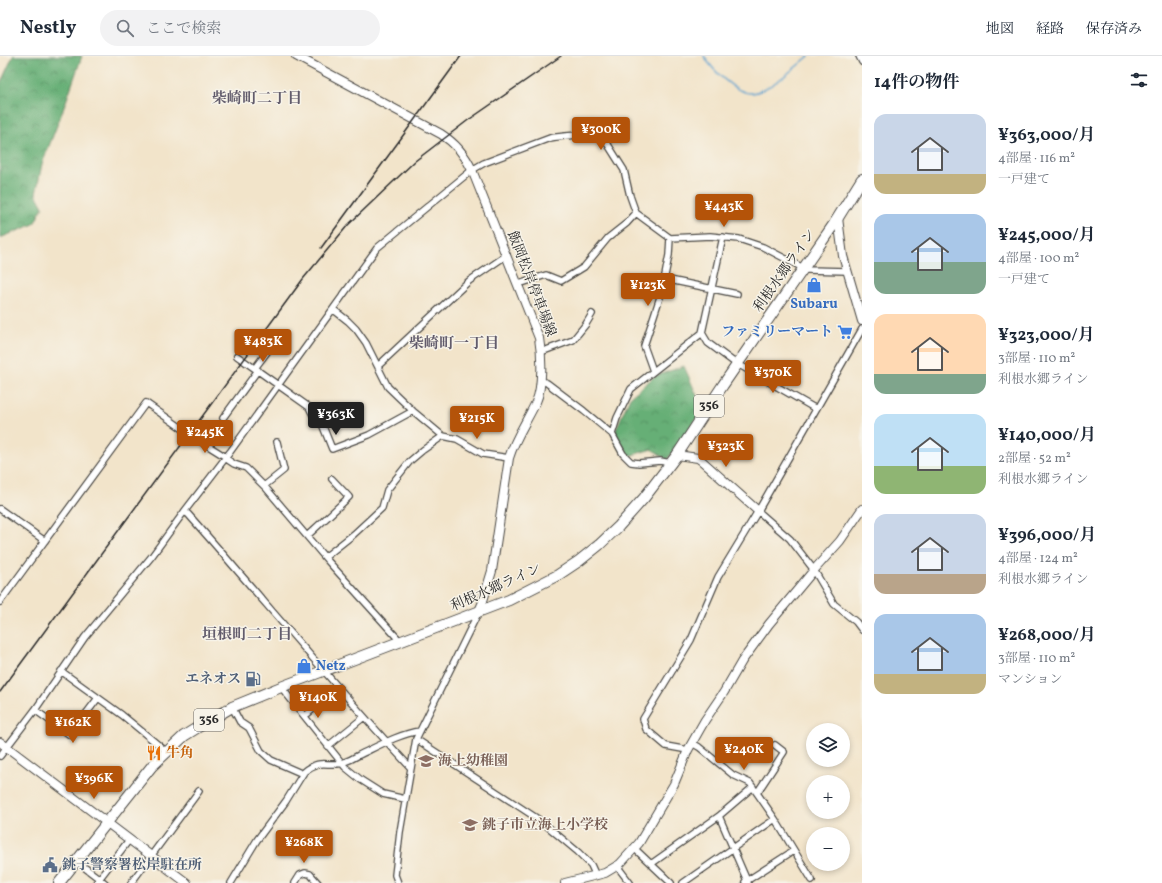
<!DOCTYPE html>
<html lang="ja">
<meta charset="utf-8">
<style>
:root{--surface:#fff;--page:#f2f2f3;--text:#1f2937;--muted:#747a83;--line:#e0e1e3;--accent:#b45309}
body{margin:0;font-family:Vollkorn,"Noto Serif JP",serif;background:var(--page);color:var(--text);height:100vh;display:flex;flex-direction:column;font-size:15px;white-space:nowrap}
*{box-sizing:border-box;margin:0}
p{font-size:13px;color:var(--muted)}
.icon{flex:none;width:22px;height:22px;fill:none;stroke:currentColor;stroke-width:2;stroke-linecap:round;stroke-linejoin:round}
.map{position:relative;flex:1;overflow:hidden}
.details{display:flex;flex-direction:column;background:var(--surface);width:300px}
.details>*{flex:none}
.fabs{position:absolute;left:806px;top:667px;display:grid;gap:8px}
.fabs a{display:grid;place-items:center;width:44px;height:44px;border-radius:50%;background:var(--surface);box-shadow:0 2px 6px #0003;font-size:20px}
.price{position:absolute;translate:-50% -34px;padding:0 9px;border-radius:4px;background:var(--accent);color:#fff;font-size:13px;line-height:26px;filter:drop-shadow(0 1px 2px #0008)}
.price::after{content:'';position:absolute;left:50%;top:24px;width:12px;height:9px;margin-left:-6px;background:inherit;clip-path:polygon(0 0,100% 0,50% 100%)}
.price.active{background:#222;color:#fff}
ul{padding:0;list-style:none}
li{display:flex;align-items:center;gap:12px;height:100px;padding:0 12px}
li span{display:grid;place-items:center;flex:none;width:112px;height:80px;border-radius:12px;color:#555}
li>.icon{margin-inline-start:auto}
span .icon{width:48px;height:48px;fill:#fffc;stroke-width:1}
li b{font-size:17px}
h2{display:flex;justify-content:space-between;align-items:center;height:48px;padding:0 12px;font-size:17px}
header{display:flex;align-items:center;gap:24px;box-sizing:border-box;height:56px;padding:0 20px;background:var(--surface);border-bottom:1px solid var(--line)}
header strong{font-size:19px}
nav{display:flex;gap:22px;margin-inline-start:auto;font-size:14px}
.search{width:280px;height:36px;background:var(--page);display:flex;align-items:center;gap:10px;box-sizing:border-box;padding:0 14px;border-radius:22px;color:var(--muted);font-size:15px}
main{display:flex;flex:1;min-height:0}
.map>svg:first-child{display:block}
</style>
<header>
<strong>Nestly</strong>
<div class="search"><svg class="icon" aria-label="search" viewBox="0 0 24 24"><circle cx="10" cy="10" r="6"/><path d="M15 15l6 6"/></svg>ここで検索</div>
<nav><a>地図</a><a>経路</a><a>保存済み</a></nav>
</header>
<main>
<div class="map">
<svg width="862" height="827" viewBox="0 0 862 827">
<defs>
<pattern id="forest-crowns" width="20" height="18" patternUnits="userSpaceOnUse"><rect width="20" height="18" fill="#66af76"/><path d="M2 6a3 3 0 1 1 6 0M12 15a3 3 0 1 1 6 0" fill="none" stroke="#548f61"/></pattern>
</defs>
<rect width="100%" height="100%" fill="#f7f3e8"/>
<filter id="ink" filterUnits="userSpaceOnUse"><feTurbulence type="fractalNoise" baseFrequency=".025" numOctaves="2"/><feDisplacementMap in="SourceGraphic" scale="8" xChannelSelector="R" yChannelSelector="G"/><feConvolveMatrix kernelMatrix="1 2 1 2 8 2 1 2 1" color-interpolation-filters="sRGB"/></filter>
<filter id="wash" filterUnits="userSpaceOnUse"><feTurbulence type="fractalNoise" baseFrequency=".012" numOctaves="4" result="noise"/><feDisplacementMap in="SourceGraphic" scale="16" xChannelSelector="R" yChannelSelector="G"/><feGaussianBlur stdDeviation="0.9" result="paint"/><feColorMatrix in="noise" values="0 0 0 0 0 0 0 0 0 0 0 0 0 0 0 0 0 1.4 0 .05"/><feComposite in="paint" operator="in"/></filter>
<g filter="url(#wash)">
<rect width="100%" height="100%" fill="#f2e4ca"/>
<path fill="url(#forest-crowns)" stroke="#486d50" d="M13,0H82L63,54L42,108L36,138L43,151L34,168L0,182V28Z
M684,310L698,342V361L667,404L652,393L629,400L614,378L630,341L655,320Z"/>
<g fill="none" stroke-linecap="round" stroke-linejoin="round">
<path stroke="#59a1d0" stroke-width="1.5" d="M704,0C712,13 735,38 752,37C768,36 797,10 809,0"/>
</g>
</g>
<g filter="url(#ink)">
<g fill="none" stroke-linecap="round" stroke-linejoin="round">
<g stroke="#494743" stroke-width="8">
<path id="street" d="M859,0L862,6
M636,157L670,182L710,180L739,183L763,191L807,214L847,215
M665,223L737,238
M334,254L348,265L356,273L366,287L388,331L413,355L443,380L457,383L483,398L509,402
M702,277L708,287L735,307L743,311L816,353
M541,296L573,284L586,268L592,258
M237,300L309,351L316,365L322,368L332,393L369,379L413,355
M378,310L469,225L507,199
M255,312L276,284
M653,315L644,290L662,235L669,199L670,182
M540,324L547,327L584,355L612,378L623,398L631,406L639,407L660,405L671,407
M223,362L258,314
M612,378L617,362L631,333L702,277L723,181
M194,381L226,401
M225,402L234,408L246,412L266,432L327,504L401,586
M264,430L284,414L277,386
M0,453L45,485
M758,455L790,483L814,514L834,548L856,566L862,574
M184,456L188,458C263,543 334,630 411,712
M307,480L349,441L332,423
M325,501L354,478L382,452L387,434L410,405L423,394L443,380
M0,546L146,347L183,373
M61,615L122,659L167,696
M281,631L345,711L361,724L383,738L405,743
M232,651L240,666L249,672L261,695L271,704L303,718
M35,654L70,679L98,642
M305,660L338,632
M416,683L541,765L578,796L591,809L596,820
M692,687L699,691L733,719L750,727L775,763L812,824
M328,690L364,661
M688,694L666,690L646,673L643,663L691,584L718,521L758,455L862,273
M0,700L35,654L85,581L152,500L184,456L230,396L377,192L472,114L484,107L550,82C567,79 584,80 600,76L624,114L630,140L636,157L627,167L608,182L584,211L561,225L546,219L519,228
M757,737L784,696L775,689
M719,760L748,827
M634,792L671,827
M76,805L105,827
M651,808L719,760L753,731
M617,810L630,827
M745,826L793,795
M96,827L129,784
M131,827L199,735
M231,827L257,784L286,745L304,716C321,702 326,711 342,707C348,705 354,702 359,699C378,690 399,678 420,675
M295,827L300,819L305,817L310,818L318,827
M398,827L395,819L400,776L416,683L478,557
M683,827L775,763"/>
</g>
<g stroke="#494743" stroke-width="10">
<path id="secondary" d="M296,0L441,78C455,87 465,98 472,114L539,282C542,299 543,331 536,346C527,365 515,382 509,402L492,515L482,548L478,557
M838,162L843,200L862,265
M677,399L698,402L702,405L758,455
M0,686L187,827
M565,827L605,817L620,808L639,787L674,728L688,694L705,664L724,636L742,605L769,568L814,514L840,485L862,453"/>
</g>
<g stroke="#494743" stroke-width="12">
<path id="highway" d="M59,827L152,710L184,680L200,670L232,651L281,631L509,544L558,519L579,505L599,489L619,470L644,442L677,399L723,329L834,168L862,123"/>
</g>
<use href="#street" stroke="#fff" stroke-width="5.5"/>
<use href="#secondary" stroke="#fff" stroke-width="8"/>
<use href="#highway" stroke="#fff" stroke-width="10"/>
<path stroke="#2b2b2b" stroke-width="1.5" d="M321,192L461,0
M0,636L303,223L348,169L415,105L467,65L561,0"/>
</g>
</g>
<defs>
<g id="shop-bare" transform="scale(1.2)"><path d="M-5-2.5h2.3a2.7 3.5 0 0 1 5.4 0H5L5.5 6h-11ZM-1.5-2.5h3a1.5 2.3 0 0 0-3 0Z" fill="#3f7fe0" stroke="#f7f3e8" stroke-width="2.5" paint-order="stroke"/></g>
<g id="supermarket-bare" transform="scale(1.2)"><path d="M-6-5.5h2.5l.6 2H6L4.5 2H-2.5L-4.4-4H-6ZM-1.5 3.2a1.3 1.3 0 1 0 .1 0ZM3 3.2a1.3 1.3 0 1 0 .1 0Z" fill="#3f7fe0" stroke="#f7f3e8" stroke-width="2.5" paint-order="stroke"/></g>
<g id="fuel-bare" transform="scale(1.2)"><path d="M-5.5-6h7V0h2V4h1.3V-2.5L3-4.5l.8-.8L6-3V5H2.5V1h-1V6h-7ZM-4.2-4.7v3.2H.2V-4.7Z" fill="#5c6f8a" stroke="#f7f3e8" stroke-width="2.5" paint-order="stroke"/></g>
<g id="restaurant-bare" transform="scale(1.2)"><path d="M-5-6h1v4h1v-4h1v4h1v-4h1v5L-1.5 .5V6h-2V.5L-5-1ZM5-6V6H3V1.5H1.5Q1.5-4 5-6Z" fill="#e8710a" stroke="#f7f3e8" stroke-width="2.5" paint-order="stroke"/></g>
<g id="school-bare" transform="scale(1.2)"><path d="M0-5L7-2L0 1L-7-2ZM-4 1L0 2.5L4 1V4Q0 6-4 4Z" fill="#8d6e63" stroke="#f7f3e8" stroke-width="2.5" paint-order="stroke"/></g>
<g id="civic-bare" transform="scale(1.2)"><path d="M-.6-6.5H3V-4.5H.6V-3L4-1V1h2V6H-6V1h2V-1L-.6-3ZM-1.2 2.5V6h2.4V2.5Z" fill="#5c6f8a" stroke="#f7f3e8" stroke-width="2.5" paint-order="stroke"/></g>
</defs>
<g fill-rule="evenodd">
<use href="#shop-bare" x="814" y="229"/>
<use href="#supermarket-bare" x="845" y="276"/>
<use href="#shop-bare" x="304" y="610"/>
<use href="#fuel-bare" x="253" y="623"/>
<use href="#restaurant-bare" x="154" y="697"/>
<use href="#school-bare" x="426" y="705"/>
<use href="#school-bare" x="470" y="769"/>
<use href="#civic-bare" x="50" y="809"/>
</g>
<g text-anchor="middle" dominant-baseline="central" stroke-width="3" stroke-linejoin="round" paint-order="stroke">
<g fill="#f7f3e8" stroke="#686764" stroke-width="1">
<rect x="694" y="339" width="30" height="22" rx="3"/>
<rect x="194" y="653" width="30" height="22" rx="3"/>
</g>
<g font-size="13" font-weight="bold" fill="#2b2b2b">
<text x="709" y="350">356</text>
<text x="209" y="664">356</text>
</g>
<g font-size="14" fill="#2b2b2b" stroke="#f7f3e8">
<text transform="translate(785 215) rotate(-55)">利根水郷ライン</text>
<text transform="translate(531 228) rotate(69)">飯岡松岸停車場線</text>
<text transform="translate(496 532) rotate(-24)">利根水郷ライン</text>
</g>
<g font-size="14" font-weight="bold" fill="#366cbe" stroke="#f7f3e8">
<text x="814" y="248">Subaru</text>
<text x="833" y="276" text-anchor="end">ファミリーマート</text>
<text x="316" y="610" text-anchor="start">Netz</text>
</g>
<g font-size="14" font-weight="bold" fill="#4e5e75" stroke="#f7f3e8" text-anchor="end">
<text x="241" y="623">エネオス</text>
<text x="62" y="809" text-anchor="start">銚子警察署松岸駐在所</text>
</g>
<g font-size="14" font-weight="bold" fill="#c56008" stroke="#f7f3e8" text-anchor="start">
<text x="166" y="697">牛角</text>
</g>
<g font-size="14" font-weight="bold" fill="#785e54" stroke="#f7f3e8" text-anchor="start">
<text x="438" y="705">海上幼稚園</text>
<text x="482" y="769">銚子市立海上小学校</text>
</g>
<g font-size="15" font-weight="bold" fill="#625c6c" stroke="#f7f3e8">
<text x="257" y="43">柴崎町二丁目</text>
<text x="454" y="288">柴崎町一丁目</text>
<text x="247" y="579">垣根町二丁目</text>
</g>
</g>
</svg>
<div class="fabs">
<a><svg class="icon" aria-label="layers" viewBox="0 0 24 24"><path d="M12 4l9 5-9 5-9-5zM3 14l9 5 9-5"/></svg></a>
<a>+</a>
<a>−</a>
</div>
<b class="price" style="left:601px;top:95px">¥300K</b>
<b class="price" style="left:724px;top:172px">¥443K</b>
<b class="price" style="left:648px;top:251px">¥123K</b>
<b class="price" style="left:263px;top:307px">¥483K</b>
<b class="price" style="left:773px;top:338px">¥370K</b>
<b class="price active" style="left:336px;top:380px">¥363K</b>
<b class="price" style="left:477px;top:384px">¥215K</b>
<b class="price" style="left:205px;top:398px">¥245K</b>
<b class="price" style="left:726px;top:412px">¥323K</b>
<b class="price" style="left:318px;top:663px">¥140K</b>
<b class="price" style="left:73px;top:688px">¥162K</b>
<b class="price" style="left:744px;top:715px">¥240K</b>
<b class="price" style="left:94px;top:744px">¥396K</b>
<b class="price" style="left:304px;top:808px">¥268K</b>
</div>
<section class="details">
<h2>14件の物件<svg class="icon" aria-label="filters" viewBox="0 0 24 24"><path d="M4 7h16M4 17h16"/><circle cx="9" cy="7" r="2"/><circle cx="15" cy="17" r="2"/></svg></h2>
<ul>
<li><span style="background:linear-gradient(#c9d6e8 75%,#c2b280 0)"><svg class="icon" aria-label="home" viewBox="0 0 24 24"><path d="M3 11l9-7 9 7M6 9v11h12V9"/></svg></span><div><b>¥363,000/月</b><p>4部屋 · 116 m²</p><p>一戸建て</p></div></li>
<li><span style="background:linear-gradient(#a9c7e8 60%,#7fa58c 0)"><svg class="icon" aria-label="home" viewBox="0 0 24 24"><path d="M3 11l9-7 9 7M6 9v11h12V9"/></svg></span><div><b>¥245,000/月</b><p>4部屋 · 100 m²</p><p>一戸建て</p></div></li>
<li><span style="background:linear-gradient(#ffd9b3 75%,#7fa58c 0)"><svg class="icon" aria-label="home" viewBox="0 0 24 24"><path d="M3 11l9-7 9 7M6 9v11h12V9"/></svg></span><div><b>¥323,000/月</b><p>3部屋 · 110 m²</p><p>利根水郷ライン</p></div></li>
<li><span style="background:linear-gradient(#bfe0f5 65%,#8fb573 0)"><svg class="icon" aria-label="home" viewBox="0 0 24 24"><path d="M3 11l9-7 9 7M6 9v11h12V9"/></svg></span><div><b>¥140,000/月</b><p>2部屋 · 52 m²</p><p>利根水郷ライン</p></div></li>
<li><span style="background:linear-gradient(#c9d6e8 75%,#b9a48a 0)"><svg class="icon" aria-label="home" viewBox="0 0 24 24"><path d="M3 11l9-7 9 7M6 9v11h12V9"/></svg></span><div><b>¥396,000/月</b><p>4部屋 · 124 m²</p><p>利根水郷ライン</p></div></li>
<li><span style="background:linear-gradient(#a9c7e8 75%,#c2b280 0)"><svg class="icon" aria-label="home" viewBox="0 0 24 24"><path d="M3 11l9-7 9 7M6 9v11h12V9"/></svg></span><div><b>¥268,000/月</b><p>3部屋 · 110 m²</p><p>マンション</p></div></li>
</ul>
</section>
</main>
